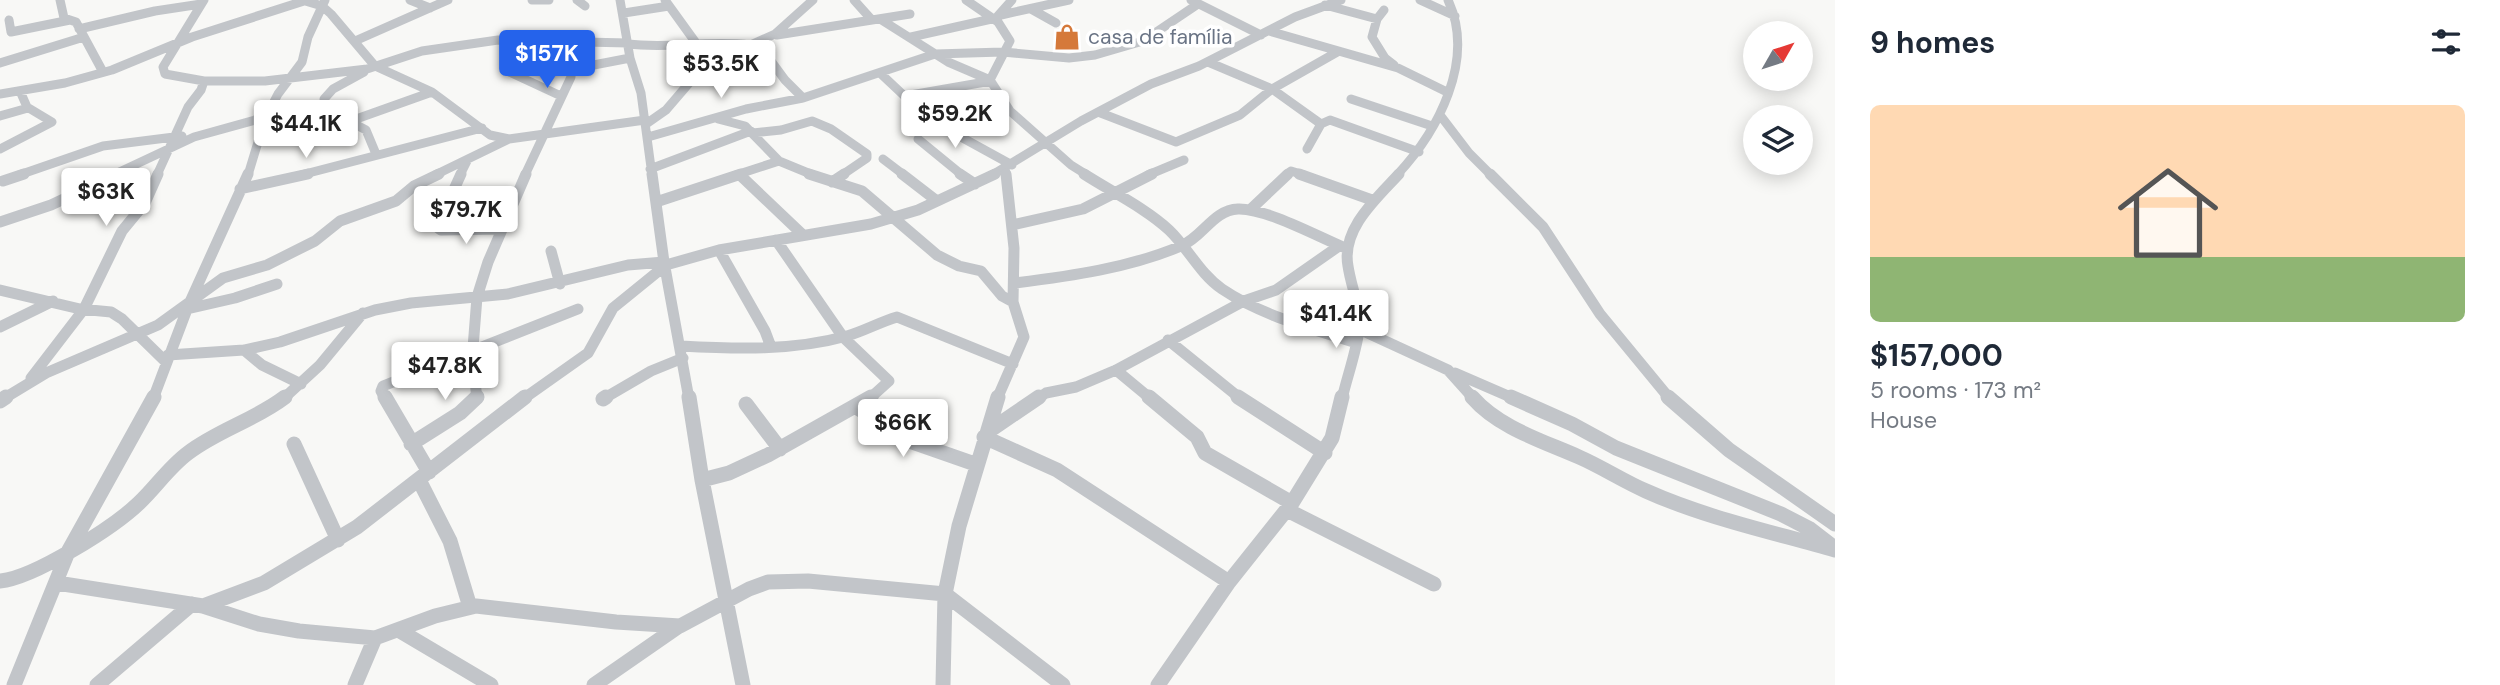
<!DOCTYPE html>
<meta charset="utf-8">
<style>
:root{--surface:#fff;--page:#f2f2f3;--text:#1f2937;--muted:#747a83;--line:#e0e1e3;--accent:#2563eb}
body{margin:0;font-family:"DM Sans",sans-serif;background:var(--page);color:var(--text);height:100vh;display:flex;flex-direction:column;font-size:26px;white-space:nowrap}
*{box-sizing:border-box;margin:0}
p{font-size:23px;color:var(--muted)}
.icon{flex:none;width:38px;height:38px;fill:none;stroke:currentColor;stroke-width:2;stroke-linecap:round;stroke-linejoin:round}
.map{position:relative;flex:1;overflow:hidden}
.panel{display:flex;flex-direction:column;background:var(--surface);width:665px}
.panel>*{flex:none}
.needle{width:46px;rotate:51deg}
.fabs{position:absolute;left:1743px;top:21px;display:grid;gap:14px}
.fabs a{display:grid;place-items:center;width:70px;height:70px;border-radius:50%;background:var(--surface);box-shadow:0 4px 18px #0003;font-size:35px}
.price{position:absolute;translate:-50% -60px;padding:0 16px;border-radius:7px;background:#fff;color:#222;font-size:23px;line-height:46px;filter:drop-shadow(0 2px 4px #0008)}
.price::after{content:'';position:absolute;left:50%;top:42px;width:21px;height:16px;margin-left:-10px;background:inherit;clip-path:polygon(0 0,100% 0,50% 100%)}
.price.active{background:var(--accent);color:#fff}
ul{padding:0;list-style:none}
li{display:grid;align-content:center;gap:14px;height:371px;padding:0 35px}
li+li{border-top:2px solid var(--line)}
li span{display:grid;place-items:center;height:217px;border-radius:10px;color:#555}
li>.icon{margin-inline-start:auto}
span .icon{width:126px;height:126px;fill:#fffc;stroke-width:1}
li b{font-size:30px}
h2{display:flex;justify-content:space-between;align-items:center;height:84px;padding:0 35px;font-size:30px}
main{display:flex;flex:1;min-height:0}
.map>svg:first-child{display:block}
</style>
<main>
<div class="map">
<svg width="1835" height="685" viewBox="0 0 1835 685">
<rect width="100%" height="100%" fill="#f8f8f6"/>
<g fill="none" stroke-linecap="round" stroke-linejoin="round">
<path stroke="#c2c5c9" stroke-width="9" d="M60,0L64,18L76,22L103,72
M204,0L163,67L165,74L204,81H265L367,69L422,51L498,40L628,43
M302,0L322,6L331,14L375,66L432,92L490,135L509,139L645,120
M410,0L430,8
M532,0H549
M577,0L585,6
M620,0L630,58L641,93L652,175
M665,0L696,43
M854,0L871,19
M966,0L998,22L1010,41L990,80L1010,111L1071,165L1087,175
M1191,0L1261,35
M1420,0L1455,16
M1325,5L1377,19
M1031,9L1056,23
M1384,10L1377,19L1372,37L1385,58L1394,65
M624,13L669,6
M1001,15L1069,0
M880,19L948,62L990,80
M9,20L11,32L70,20
M79,29L155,11L201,4
M1269,31L1398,68L1447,92
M777,35L910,14
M911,37L996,18L1012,0
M559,40L515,60L505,70L561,96
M355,41L448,0
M757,42L785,80L803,98
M628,44C669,49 709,40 750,45
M1208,62L1272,89L1321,124
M0,63L84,37
M573,69L630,58
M880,73L930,120L1012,165
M0,94L65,83L112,70L192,37L304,1
M905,96L991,81
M324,99L333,89L364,72
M1351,99L1432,126
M1098,112L1176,142L1240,115L1272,89L1339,51
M1440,115L1469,153L1491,175
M0,116L28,108
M265,119L359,118L432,92
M718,119L745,126L779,161L813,175
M347,120L366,130L376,154
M646,124L666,110L690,82L735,52L775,34L813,0
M753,133L781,130L812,121L831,129L867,154V158L842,175
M648,137L746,109L803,98L935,54L1003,52L1069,58L1095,55L1143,41L1198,4
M918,139L962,175
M0,149L52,122L27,107L20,91
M1307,149L1321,124L1330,120L1419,152
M883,159L904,175
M650,169L751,131
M1005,169L1006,175
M19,175L103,146L182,136
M113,175L194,137L255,120L270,110
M157,175L188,107L201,90L204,81
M248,175L265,119L278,94L302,62L308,37L325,0
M301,175L482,128
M435,175L509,139
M460,175L468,159
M525,175L571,77L573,49L564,40
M736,175L779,161
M992,175L1081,121L1151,84L1199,66L1295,17L1341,0
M1148,175L1184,160
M1286,175L1291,171L1304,175
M1397,175C1438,131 1476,60 1448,0"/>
<path stroke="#c2c5c9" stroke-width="11" d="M461,174L437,227L441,230L502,229
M652,174L664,262L689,399
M809,174L862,191L937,255L959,266L981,271L1002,296L1013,302
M902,174L937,201
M960,174L975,184
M1084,174C1112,192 1145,208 1169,230C1188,248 1200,274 1222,289C1262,316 1311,328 1356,343
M1299,174L1372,200
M1490,174L1543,227L1600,314L1670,399
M741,176L803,235
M3,181L24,174
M832,182L844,174
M240,189L308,174
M656,202L741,174
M1251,209L1288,174
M0,222L51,205L117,174
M1012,225L1083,209L1152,174
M776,240L843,337L889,381L869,399
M719,250L765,331L771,347
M551,251L560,284
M1015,283C1071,276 1129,268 1181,246C1203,237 1213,210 1238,209C1265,208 1317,236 1343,247
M0,290L80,309L111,312L122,319L166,362
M187,309L235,298L277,284
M0,327L53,301
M1359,329L1448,370L1474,399
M1168,340L1241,399
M681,346C736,349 793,351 847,336C864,331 880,322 897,317L1013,364
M473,348L477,297L488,262L526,174
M244,350L262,365L301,384
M464,354L475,381L477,399
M168,355L244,350L280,342L375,310L411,303L508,294L628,265L664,262
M1116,370L1151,399
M1455,373L1515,399
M31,378L84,309L122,231L145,203L158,174
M3,399L46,373L158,325L223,278L267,265L315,241L340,221L396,201L414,186L439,174
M153,399L189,304L248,174
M283,399L320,365L363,313
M386,399L381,391L383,386L578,309
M523,399L588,353L613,308L666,265L719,250L871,224L918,210L995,174
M603,399L651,371L683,358
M997,399L1024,337L1013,302L1014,248L1006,174
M1037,399L1046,393L1076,387L1116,370L1244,301L1276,290L1339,246
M1342,399C1347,377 1356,353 1359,330C1361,308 1351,287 1348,266C1341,229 1377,198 1399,174"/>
<path stroke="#c2c5c9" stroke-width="15" d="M385,397L429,472
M689,397L702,480L743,685
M1149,397L1197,437L1205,453L1292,503
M1238,397L1325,453
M1472,397C1499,428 1543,441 1579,457C1602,467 1623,481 1646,491C1706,518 1772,532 1835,550
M1511,397L1572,424L1616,448L1781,514L1810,529L1832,546
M1668,397L1729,450L1835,524
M603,399L606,397
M0,401L6,397
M746,404L780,449
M856,407L912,442L975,464
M989,431L1039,397
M984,437L1057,470L1229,582
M294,444L338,540
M411,444L460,413L477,397
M419,480L450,541L470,607
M702,480L729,473L768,455L871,397
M1287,510L1434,584
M0,581C34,578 114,527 139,503C156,487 169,467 188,453C218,430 255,420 285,397
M57,583L203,606L264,583L357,527L525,397
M203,606L259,624L299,631L375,638L435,616L476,606L616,622L680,626L749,589L768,582L808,581L945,594L1063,685
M400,631L491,685
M14,685L68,552L154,397
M97,685L192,604
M355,685L375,638
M594,685L679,626
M943,685L945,594L959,526L998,397
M1158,685L1229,582L1292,503L1332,438L1342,397"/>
</g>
<defs>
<g id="shop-bare" transform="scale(2.1)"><path d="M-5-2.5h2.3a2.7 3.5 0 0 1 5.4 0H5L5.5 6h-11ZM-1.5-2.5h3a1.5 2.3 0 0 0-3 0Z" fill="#d5793a" stroke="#fff" stroke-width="2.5" paint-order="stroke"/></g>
</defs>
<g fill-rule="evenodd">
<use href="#shop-bare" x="1067" y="37"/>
</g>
<g text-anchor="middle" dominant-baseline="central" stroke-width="7" stroke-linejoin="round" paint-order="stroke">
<g font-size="21" fill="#6a7485" stroke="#fff" text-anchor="start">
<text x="1088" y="37">casa de família</text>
</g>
</g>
</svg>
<div class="fabs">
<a><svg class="needle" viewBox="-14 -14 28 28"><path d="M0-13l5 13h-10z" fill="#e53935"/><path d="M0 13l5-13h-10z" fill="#747a83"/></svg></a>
<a><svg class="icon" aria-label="layers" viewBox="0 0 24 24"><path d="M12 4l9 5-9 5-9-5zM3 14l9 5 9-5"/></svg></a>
</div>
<b class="price active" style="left:547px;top:90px">$157K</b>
<b class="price" style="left:721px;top:100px">$53.5K</b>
<b class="price" style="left:955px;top:150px">$59.2K</b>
<b class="price" style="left:306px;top:160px">$44.1K</b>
<b class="price" style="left:106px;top:228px">$63K</b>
<b class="price" style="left:466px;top:246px">$79.7K</b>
<b class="price" style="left:1336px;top:350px">$41.4K</b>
<b class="price" style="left:445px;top:402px">$47.8K</b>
<b class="price" style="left:903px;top:459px">$66K</b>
</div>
<section class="panel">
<h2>9 homes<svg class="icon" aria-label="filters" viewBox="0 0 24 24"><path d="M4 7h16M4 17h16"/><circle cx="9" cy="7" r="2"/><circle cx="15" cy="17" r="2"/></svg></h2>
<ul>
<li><span style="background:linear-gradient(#ffd9b3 70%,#8fb573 0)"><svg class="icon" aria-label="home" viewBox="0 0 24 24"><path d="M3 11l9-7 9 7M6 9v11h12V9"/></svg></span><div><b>$157,000</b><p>5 rooms · 173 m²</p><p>House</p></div></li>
</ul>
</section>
</main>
